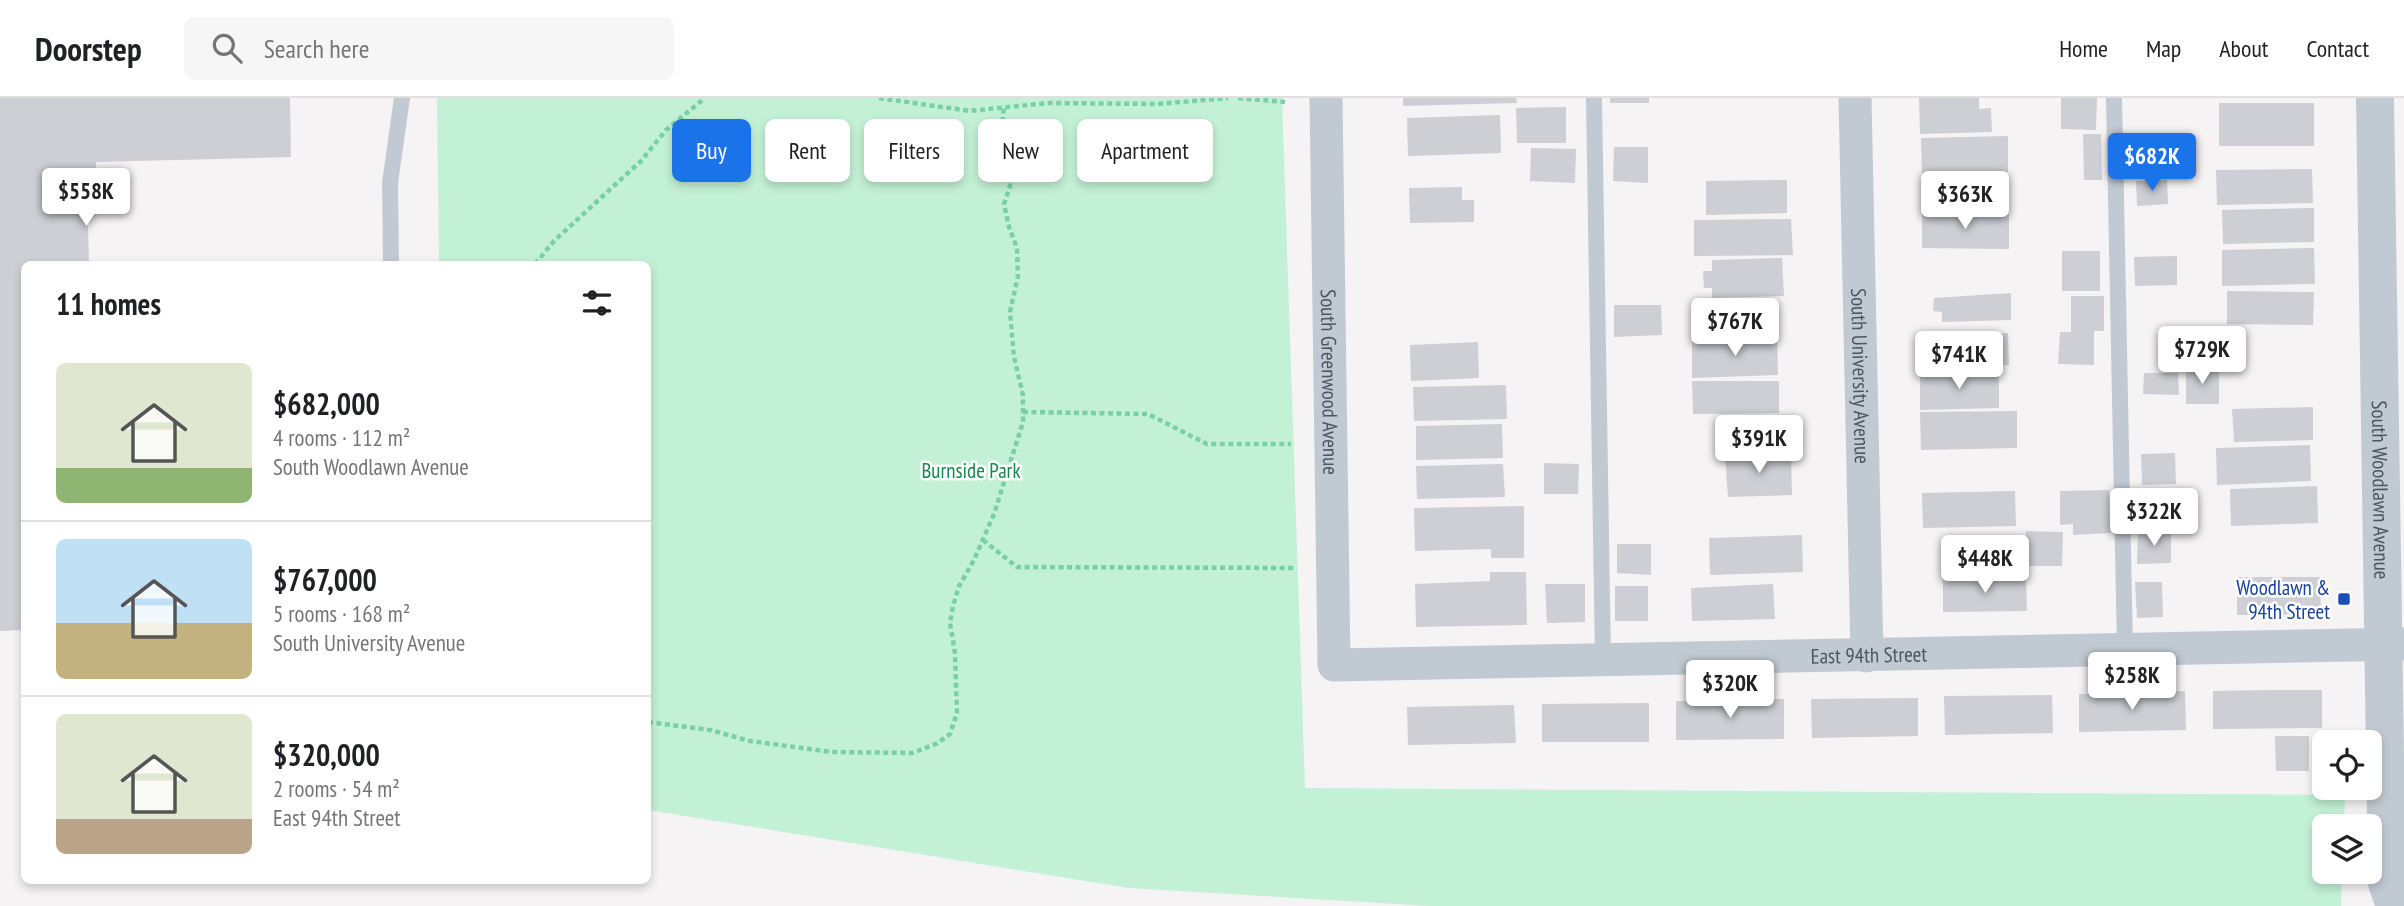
<!DOCTYPE html>
<meta charset="utf-8">
<style>
:root{--surface:#fff;--page:#f6f6f6;--text:#202124;--muted:#757577;--line:#e0e0e0;--accent:#1a73e8}
body{margin:0;font-family:"PT Sans Narrow",sans-serif;background:var(--page);color:var(--text);height:100vh;display:flex;flex-direction:column;font-size:26px;white-space:nowrap}
*{box-sizing:border-box;margin:0}
p{font-size:23px;color:var(--muted)}
.icon{flex:none;width:38px;height:38px;fill:none;stroke:currentColor;stroke-width:2;stroke-linecap:round;stroke-linejoin:round}
.map{position:relative;flex:1;overflow:hidden}
.sheet{position:absolute;left:21px;top:163px;width:630px;height:623px;display:flex;flex-direction:column;background:var(--surface);border-radius:10px;box-shadow:0 4px 10px #0003}
.sheet>*{flex:none}
.guide{position:absolute;left:672px;top:21px;width:665px;height:63px;display:flex;gap:14px}
.tools{position:absolute;left:2312px;top:632px;display:grid;gap:14px}
.tools a{display:grid;place-items:center;width:70px;height:70px;border-radius:10px;background:var(--surface);box-shadow:0 4px 10px #0003;font-size:35px}
.price{position:absolute;translate:-50% -60px;padding:0 16px;border-radius:7px;background:#fff;color:#222;font-size:23px;line-height:46px;filter:drop-shadow(0 2px 4px #0008)}
.price::after{content:'';position:absolute;left:50%;top:42px;width:21px;height:16px;margin-left:-10px;background:inherit;clip-path:polygon(0 0,100% 0,50% 100%)}
.price.current{background:var(--accent);color:#fff}
ul{padding:0;list-style:none}
li{display:flex;align-items:center;gap:21px;height:175px;padding:0 35px}
li+li{border-top:2px solid var(--line)}
li span{display:grid;place-items:center;flex:none;width:196px;height:140px;border-radius:10px;color:#555}
li>.icon{margin-inline-start:auto}
span .icon{width:84px;height:84px;fill:#fffc;stroke-width:1}
li b{font-size:30px}
h2{display:flex;justify-content:space-between;align-items:center;height:84px;padding:0 35px;font-size:30px}
.tag{padding:0 24px;border-radius:10px;background:var(--surface);box-shadow:0 4px 10px #0003;font-size:24px;line-height:63px}
.tag.current{background:var(--accent);color:#fff}
header{display:flex;align-items:center;gap:42px;box-sizing:border-box;height:98px;padding:0 35px;background:var(--surface);border-bottom:2px solid var(--line)}
header strong{font-size:33px}
nav{display:flex;gap:38px;margin-inline-start:auto;font-size:24px}
.search{width:490px;height:63px;background:var(--page);display:flex;align-items:center;gap:18px;box-sizing:border-box;padding:0 24px;border-radius:10px;color:var(--muted);font-size:26px}
.map>svg:first-child{display:block}
</style>
<header>
<strong>Doorstep</strong>
<div class="search"><svg class="icon" aria-label="search" viewBox="0 0 24 24"><circle cx="10" cy="10" r="6"/><path d="M15 15l6 6"/></svg>Search here</div>
<nav><a>Home</a><a>Map</a><a>About</a><a>Contact</a></nav>
</header>
<div class="map">
<svg width="2404" height="808" viewBox="0 0 2404 808">
<rect width="100%" height="100%" fill="#f5f3f3"/>
<path fill="#c3f1d5" d="M437,0H1282L1305,690L2345,697L2344,728H2324V774H2342L2341,808H1430L1129,790L648,712V166H439Z"/>
<path fill="#cdcfd5" d="M0,0H290L291,59L96,64L97,90L87,91L89,166H24V532L0,533Z
M1403,0H1516L1517,5L1403,8Z
M1610,0H1649V5H1610Z
M1919,0H1979V11L1991,10L1992,34L1920,36Z
M2061,0H2097L2096,32L2061,31Z
M2219,5H2314V48H2219Z
M1566,9V45H1517L1516,10Z
M1500,17L1501,55L1408,58L1407,20Z
M2083,36H2101L2102,82H2084Z
M2008,38V74L1922,76L1921,40Z
M1614,49H1648V85L1613,83Z
M1531,50L1576,51L1575,85L1530,83Z
M2312,71L2313,105L2217,107L2216,72Z
M1787,82V115L1706,117V83Z
M2167,82L2168,106L2137,108L2136,83Z
M1462,89V102H1474V124L1410,125L1409,90Z
M2314,110V144L2223,146L2222,112Z
M1922,114L2009,116V151L1922,150Z
M1791,121L1793,157L1694,158V122Z
M2314,150L2315,186L2222,188V152Z
M2062,153H2100V193H2062Z
M2177,158V187L2135,188L2134,159Z
M1782,160L1784,198L1712,200V190H1704L1703,173H1712V162Z
M2227,193L2314,194L2313,227L2227,226Z
M2011,195V222L1942,224V214L1933,213L1934,200Z
M2071,198H2104V233H2094V267L2058,266L2060,234H2071Z
M1778,203V237L1692,238L1691,205Z
M1614,207H1661L1662,237L1614,239Z
M2008,235L2009,267L1921,269V236Z
M1777,241L1778,277L1692,280V243Z
M1478,244L1479,280L1411,283L1410,247Z
M2186,271H2219V306H2186Z
M1999,275V310L1920,312V276Z
M2144,275H2178L2179,297L2143,296Z
M1692,283H1779V315L1693,316Z
M1506,287L1507,321L1414,323L1413,289Z
M2313,309V342L2234,344L2232,311Z
M2017,313V350L1921,352L1920,314Z
M1502,326L1503,360L1416,362V328Z
M2310,347L2311,383L2217,387L2216,350Z
M1791,355L1792,397L1728,399L1725,358Z
M2175,355L2176,386L2142,387L2141,356Z
M1544,365L1579,366L1578,396H1544Z
M1503,366L1505,399L1417,401L1416,368Z
M2317,388L2318,425L2231,428L2230,391Z
M2109,392L2110,435L2073,437V426L2060,427V393Z
M2015,393L2016,428L1923,430L1922,395Z
M1524,408V460H1491V451L1415,453L1414,410Z
M2026,433L2063,434L2062,468H2025Z
M2138,434L2171,435V465L2137,466Z
M1802,437L1803,474L1710,477L1709,440Z
M1617,446H1651V477L1617,475Z
M1490,474H1526L1527,527L1416,529L1415,486L1490,483Z
M2026,479L2027,513L1943,514V481Z
M2237,479H2320L2321,517H2237Z
M2135,484H2162L2163,519L2137,520Z
M1545,486H1585V524L1547,525Z
M1773,486L1775,521L1692,523L1691,490Z
M1615,488H1648V523H1615Z
M2268,592H2322V630L2213,631V593Z
M2185,593L2186,632L2079,634V596Z
M2052,597L2053,635L1945,637L1944,598Z
M1918,600V638L1812,640L1811,601Z
M1784,601V641L1676,642V603Z
M1649,605V644H1542V606Z
M1514,607L1516,645L1408,647L1407,609Z
M2275,638H2309V673H2276Z"/>
<g fill="none" stroke-linecap="round" stroke-linejoin="round">
<path stroke="#7ad0a6" stroke-width="4.5" stroke-dasharray="5 3.5" stroke-linecap="butt" d="M879,0L970,13L1048,5L1158,6L1228,0
M1238,0L1285,4
M535,166L554,143L641,63L666,32L705,0
M1023,314L1148,316L1207,346H1291
M983,442L1017,469L1293,470
M648,624L710,632L750,643L832,654L912,655L936,646L950,636L957,615L955,555L950,525L953,508L959,488L974,462L994,416L1023,324V297L1014,259L1010,214L1018,178L1017,150L1009,129L1004,106L1010,88L1011,67L1004,48L1002,26L1004,9"/>
<path stroke="#c1cad2" stroke-width="16" d="M1594,0L1603,562
M2114,0L2125,552
M391,166L390,85L402,0"/>
<g stroke="#c1cad2" stroke-width="33">
<path id="s1" d="M1326,0L1334,567L2404,546"/>
<path id="s2" d="M1855,0L1867,558"/>
</g>
<path stroke="#c1cad2" stroke-width="38" id="s3" d="M2375,0L2387,785L2395,808"/>
</g>
<rect fill="#1a4fb4" stroke="#fff" stroke-width="2.5" x="2337" y="494" width="14" height="14" rx="3.5"/>
<g text-anchor="middle" dominant-baseline="central" stroke-width="5" stroke-linejoin="round" paint-order="stroke">
<g font-size="21" fill="#4a5661" stroke="#fff">
<text stroke="none"><textPath href="#s2" startOffset="278">South University Avenue</textPath></text>
<text stroke="none"><textPath href="#s1" startOffset="284">South Greenwood Avenue</textPath></text>
<text stroke="none"><textPath href="#s3" startOffset="392">South Woodlawn Avenue</textPath></text>
<text stroke="none"><textPath href="#s1" startOffset="1102">East 94th Street</textPath></text>
</g>
<g font-size="21" fill="#17864f" stroke="#fff">
<text x="971" y="372">Burnside Park</text>
</g>
<g font-size="21" fill="#164399" stroke="#fff" text-anchor="end">
<text x="2330" y="489">Woodlawn &amp;<tspan x="2330" dy="24">94th Street</tspan></text>
</g>
</g>
</svg>
<div class="tools">
<a><svg class="icon" aria-label="locate" viewBox="0 0 24 24"><circle cx="12" cy="12" r="6"/><path d="M12 2v4M12 18v4M2 12h4M18 12h4"/></svg></a>
<a><svg class="icon" aria-label="layers" viewBox="0 0 24 24"><path d="M12 4l9 5-9 5-9-5zM3 14l9 5 9-5"/></svg></a>
</div>
<b class="price current" style="left:2152px;top:95px">$682K</b>
<b class="price" style="left:86px;top:130px">$558K</b>
<b class="price" style="left:1965px;top:133px">$363K</b>
<b class="price" style="left:1735px;top:260px">$767K</b>
<b class="price" style="left:2202px;top:288px">$729K</b>
<b class="price" style="left:1959px;top:293px">$741K</b>
<b class="price" style="left:1759px;top:377px">$391K</b>
<b class="price" style="left:2154px;top:450px">$322K</b>
<b class="price" style="left:1985px;top:497px">$448K</b>
<b class="price" style="left:2132px;top:614px">$258K</b>
<b class="price" style="left:1730px;top:622px">$320K</b>
<div class="guide">
<a class="tag current">Buy</a>
<a class="tag">Rent</a>
<a class="tag">Filters</a>
<a class="tag">New</a>
<a class="tag">Apartment</a>
</div>
<section class="sheet">
<h2>11 homes<svg class="icon" aria-label="filters" viewBox="0 0 24 24"><path d="M4 7h16M4 17h16"/><circle cx="9" cy="7" r="2"/><circle cx="15" cy="17" r="2"/></svg></h2>
<ul>
<li><span style="background:linear-gradient(#dfe7d0 75%,#8fb573 0)"><svg class="icon" aria-label="home" viewBox="0 0 24 24"><path d="M3 11l9-7 9 7M6 9v11h12V9"/></svg></span><div><b>$682,000</b><p>4 rooms · 112 m²</p><p>South Woodlawn Avenue</p></div></li>
<li><span style="background:linear-gradient(#bfe0f5 60%,#c2b280 0)"><svg class="icon" aria-label="home" viewBox="0 0 24 24"><path d="M3 11l9-7 9 7M6 9v11h12V9"/></svg></span><div><b>$767,000</b><p>5 rooms · 168 m²</p><p>South University Avenue</p></div></li>
<li><span style="background:linear-gradient(#dfe7d0 75%,#b9a48a 0)"><svg class="icon" aria-label="home" viewBox="0 0 24 24"><path d="M3 11l9-7 9 7M6 9v11h12V9"/></svg></span><div><b>$320,000</b><p>2 rooms · 54 m²</p><p>East 94th Street</p></div></li>
</ul>
</section>
</div>
